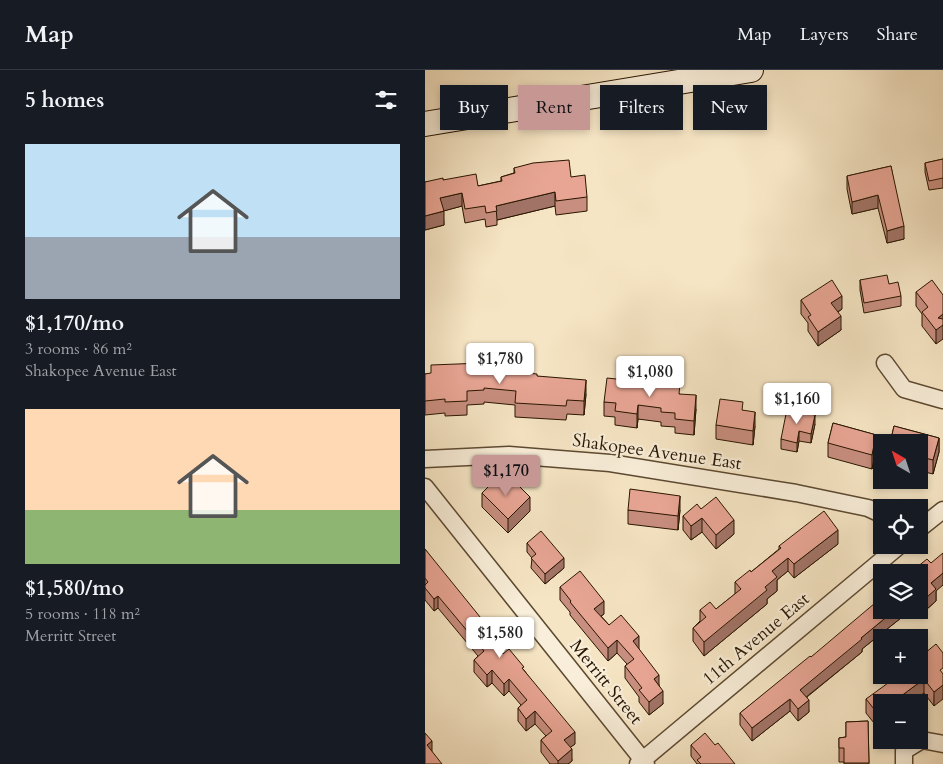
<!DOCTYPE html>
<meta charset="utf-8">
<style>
:root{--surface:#171b24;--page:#242831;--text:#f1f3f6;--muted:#9ea1a6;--line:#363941;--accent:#c59692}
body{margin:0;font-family:Cardo,serif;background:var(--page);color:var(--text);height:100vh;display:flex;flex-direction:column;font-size:19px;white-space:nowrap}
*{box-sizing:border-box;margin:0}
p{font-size:16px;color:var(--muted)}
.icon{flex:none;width:28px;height:28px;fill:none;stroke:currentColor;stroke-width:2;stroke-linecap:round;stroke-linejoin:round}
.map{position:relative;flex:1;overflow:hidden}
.sheet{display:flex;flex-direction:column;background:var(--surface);width:425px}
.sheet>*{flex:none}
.hud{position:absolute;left:15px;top:15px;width:428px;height:45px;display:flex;gap:10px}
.needle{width:32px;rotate:321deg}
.tools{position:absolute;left:448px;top:364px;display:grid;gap:10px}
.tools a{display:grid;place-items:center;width:55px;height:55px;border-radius:0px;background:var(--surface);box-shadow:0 2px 8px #0003;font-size:25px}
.price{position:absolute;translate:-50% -42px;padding:0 11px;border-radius:5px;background:#fff;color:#222;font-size:16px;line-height:32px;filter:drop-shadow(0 1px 2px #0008)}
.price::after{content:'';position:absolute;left:50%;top:30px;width:15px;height:11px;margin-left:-8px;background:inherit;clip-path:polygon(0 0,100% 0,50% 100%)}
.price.active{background:var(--accent);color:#111}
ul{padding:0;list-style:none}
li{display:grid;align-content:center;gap:10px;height:265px;padding:0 25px}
li span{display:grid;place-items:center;height:155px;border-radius:0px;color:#555}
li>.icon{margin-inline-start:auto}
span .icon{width:90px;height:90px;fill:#fffc;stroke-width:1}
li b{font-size:21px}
h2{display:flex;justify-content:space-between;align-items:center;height:60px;padding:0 25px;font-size:21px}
.tag{padding:0 18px;border-radius:0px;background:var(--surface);box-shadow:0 2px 8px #0003;font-size:18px;line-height:45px}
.tag.active{background:var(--accent);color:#111}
header{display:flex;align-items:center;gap:30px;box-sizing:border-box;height:70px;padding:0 25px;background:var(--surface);border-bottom:1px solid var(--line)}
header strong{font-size:24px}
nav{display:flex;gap:28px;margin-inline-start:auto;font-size:18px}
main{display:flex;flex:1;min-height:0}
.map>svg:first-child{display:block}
</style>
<header>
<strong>Map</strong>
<nav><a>Map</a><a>Layers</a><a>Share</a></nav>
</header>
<main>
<section class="sheet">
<h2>5 homes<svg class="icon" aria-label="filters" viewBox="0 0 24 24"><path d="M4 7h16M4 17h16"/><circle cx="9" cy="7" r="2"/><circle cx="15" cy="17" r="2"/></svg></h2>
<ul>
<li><span style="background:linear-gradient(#bfe0f5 60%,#9aa5b1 0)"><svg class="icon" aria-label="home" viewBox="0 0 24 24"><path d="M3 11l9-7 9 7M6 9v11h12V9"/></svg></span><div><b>$1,170/mo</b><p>3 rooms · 86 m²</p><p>Shakopee Avenue East</p></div></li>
<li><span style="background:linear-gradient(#ffd9b3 65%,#8fb573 0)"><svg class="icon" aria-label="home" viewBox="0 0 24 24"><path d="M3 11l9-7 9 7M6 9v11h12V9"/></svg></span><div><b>$1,580/mo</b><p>5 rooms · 118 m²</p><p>Merritt Street</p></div></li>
</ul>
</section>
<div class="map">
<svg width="518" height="694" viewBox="0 0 518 694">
<rect width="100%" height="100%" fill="#f6e5c4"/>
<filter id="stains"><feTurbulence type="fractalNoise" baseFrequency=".004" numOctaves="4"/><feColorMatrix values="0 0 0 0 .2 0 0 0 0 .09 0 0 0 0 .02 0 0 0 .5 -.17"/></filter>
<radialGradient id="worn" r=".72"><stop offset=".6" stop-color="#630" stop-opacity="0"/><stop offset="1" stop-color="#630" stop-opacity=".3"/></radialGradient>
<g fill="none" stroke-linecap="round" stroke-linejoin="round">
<g stroke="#5c4931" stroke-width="19">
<path id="street" d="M460,293L479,319L518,330
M0,389L84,385L185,393L371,423L443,438L456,444
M0,417L221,694
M494,459L518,440
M213,694L475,475
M479,694V681L497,670L518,674"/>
</g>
<g stroke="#281500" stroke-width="26">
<path id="secondary" d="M0,54L326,0"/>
</g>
<use href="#street" stroke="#f9eed9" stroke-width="16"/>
<use href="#secondary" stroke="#f9eed9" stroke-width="24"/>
</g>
<path fill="#c88e7f" stroke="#281500" d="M518,89V118L504,120L500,102V93Z
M466,96L479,169L462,173L453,138L427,144L422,119V106Z
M89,98L146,107L162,127V141L131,145L130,136L72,150V155L61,157L60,149L40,153L37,136L18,141L19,155L0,160V112L18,110L53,116L76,111V107L89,103Z
M435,210L464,214L476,226V236L439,243L435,220Z
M491,222L518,225L511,274L497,256V244L491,236Z
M376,230L417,239L413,242L416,260L393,276L383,261V253L376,244Z
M59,299L112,306L161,324L159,345L142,344L141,350L90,347V335L59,332V334L42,335V345L20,346V343L0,345V304Z
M255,324L271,339L269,365L250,363V357L236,356V352L213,349L212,358L190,355V347L179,346V332Z
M318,340L330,356L328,375L291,369V355Z
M408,353L466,369L469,356L514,368V382L508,404L496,401L494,410V372H456V391L449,389L447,399L403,387V373Z
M390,354L386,373L374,371L372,382L356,379V369Z
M57,423L105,441L83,463L57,437Z
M276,439L309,464L291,479L277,462L266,470L258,460V446Z
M203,440H255L253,460L203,454Z
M102,473L139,498L120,514L106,498L107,488L102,482Z
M413,474L369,508L363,501L352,510V521L342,529V534L279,586L268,571V558L275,551V540L291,539L310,524V512L326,502L354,479V476Z
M0,479L64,568L78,584L99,600L150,674L145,677L147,691L143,694H125L116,682V670L121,666L110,654L101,661L93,651V638L96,635L84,621L79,626L67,613L62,617L49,602V590L53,586L13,538L9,541L0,530Z
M494,502L511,521V531L502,539L496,532L494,533Z
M135,517L179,544L176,546L184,555L214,579L234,615L238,634L224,645L214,632V627L200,608V596L202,594L192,583L183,591L145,545V542L135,530Z
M456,540H486L437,579V582L382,627L384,642L373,651L365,641L327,671L315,655V643L386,587Z
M511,574L509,636L499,623L456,632V655L453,658L441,643V629L494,605Z
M443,651L444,694H419V692H414V668L421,667V652Z
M266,675H290L310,694H272L266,686Z"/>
<path fill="#a27468" stroke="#281500" d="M130,122V136L72,150L71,136Z
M37,123V136L15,142V128Z
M453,125V138L427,144V132Z
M19,141V155L0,160V146Z
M479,156V169L462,173V161Z
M417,226V239L406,246V233Z
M518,244V269L511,274V260L513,248Z
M416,246V260L393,276V262Z
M161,310V324L159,345V331Z
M271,325V339L269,365V351Z
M213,335V349L212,358V344Z
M330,342V356L328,375V361Z
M390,345V354L386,373V364Z
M374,361V371L372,382V373Z
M514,368V382L508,404V390Z
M449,375V389L447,399V385Z
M496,387V401L494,410V396Z
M255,426V440L253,460V446Z
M105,427V441L83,463V449Z
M277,448V462L266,470V456Z
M309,450V464L291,479V465Z
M413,460V474L369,508V494Z
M139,488V498L120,514V504Z
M363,488V501L352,510V521L342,529V534L279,586V572L340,517L347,501Z
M518,503V515L511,521V531L502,539V527L506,513Z
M496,519V532L494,533V521Z
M13,526V538L9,541V529Z
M179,531V544L169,551V539Z
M470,540H486L437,579V582L375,632V620L436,568Z
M64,558V570L60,562Z
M214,566V579L208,584V571Z
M192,570V583L183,591V578Z
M67,600V613L62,617V605Z
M234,605V617L229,609Z
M84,609V621L79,626V614Z
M499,609V623L486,632H468Z
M518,615V629L509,636V622Z
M238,621V634L224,645V632Z
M365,629V641L327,671V658Z
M384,630V642L373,651V639Z
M110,641V654L101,661V649Z
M456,641V655L453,658V644Z
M150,662V674L139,682V670Z
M7,671V685L2,675Z
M147,679V691L143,694H133V691Z"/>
<path fill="#e8a594" stroke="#281500" d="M518,89V108L504,111L500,93Z
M144,90L146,107L160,105L162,127L131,131L130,122L71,136L72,141L61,143L60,136L40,139L37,123L15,128L19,141L0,146V112L18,108V110L51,104L53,116L77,111L76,107L90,103L89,98L108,93Z
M466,96L479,156L462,161L453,125L427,132L422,106Z
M462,205L464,214L473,212L476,226L439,233L435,210Z
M407,210L417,226L406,233L416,246L393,262L383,247L386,245L376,230Z
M507,210L518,225V244L513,248L518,249V255L511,260L497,242L503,237L491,222Z
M58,293L59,299L112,304V306L161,310L159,331L142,330L141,336L90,333L91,321L59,318V320L42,321V331L20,332V329L0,331V304L6,303V295Z
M182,308L238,314V312L255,313L254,324L271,325L269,351L250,349V343L236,342V338L213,335L212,344L190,341L191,333L179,332Z
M295,329L318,332L317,340L330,342L328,361L291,355Z
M362,339L390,345L386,364L374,361L372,373L356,369Z
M408,353L466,369L469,356L514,368L508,390L496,387L494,396V372H456V377L449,375L447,385L403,373Z
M74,406L85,417L90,412L105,427L83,449L57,423Z
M205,419L255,426L253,446L203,440Z
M291,427L309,450L291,465L277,448L266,456L258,446L272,434L276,439Z
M399,441L413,460L369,494L363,488L347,501L352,507L340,517L342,520L279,572L268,558L281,547L275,540L285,532L291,539L316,519L310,512L325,500L326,502L356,478L354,476Z
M116,461L139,488L120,504L106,488L111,484L102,473Z
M0,479L64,558L60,562L78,584L84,579L99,597L97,598L150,662L139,670L147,679L133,691L116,670L127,661L110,641L101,649L93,638L102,630L84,609L79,614L67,600L62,605L49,590L59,581L13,526L9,529L0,518V515L3,512L0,508Z
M518,483V503L506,513L511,519L502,527L496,519L494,521V502H486L502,489L506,493Z
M155,501L179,531L169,539L184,555L196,545L214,566L208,571L234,605L229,609L238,621L224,632L214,620L217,618L200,596L209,589L192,570L183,578L145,532L146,531L135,517Z
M456,528V540H470L436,568L437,569L375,620L384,630L373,639L365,629L327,658L315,643L385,586L386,587Z
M511,574L518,583V598L515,600L518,604V615L509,622L499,609L468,632H456V641L453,644L441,629L474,605H494V588Z
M443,651L444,693H419V678H414V668L421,667V652Z
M0,663L7,671L2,675L17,694H0Z
M280,663L290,675L293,673L310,694H276L272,690L276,687L266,675Z"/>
<g text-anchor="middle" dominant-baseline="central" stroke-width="4.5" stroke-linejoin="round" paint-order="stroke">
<g font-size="18" fill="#281500" stroke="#f9eed9">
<text transform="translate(232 382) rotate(8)">Shakopee Avenue East</text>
<text transform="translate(331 569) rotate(-40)">11th Avenue East</text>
<text transform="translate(181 612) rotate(51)">Merritt Street</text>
</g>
</g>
<rect width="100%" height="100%" filter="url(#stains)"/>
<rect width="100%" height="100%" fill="url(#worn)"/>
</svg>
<div class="tools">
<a><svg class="needle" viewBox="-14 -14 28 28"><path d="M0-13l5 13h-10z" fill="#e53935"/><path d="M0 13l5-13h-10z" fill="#9ea1a6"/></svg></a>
<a><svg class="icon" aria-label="locate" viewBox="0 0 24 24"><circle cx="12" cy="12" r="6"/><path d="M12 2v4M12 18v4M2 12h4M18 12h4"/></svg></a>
<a><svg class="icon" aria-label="layers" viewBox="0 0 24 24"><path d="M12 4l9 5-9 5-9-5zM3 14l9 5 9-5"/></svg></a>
<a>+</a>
<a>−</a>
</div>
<b class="price" style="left:75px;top:315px">$1,780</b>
<b class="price" style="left:225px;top:328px">$1,080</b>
<b class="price" style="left:372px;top:355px">$1,160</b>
<b class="price active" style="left:81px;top:427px">$1,170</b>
<b class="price" style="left:75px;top:589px">$1,580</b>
<div class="hud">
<a class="tag">Buy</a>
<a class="tag active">Rent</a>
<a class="tag">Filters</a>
<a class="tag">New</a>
</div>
</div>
</main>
